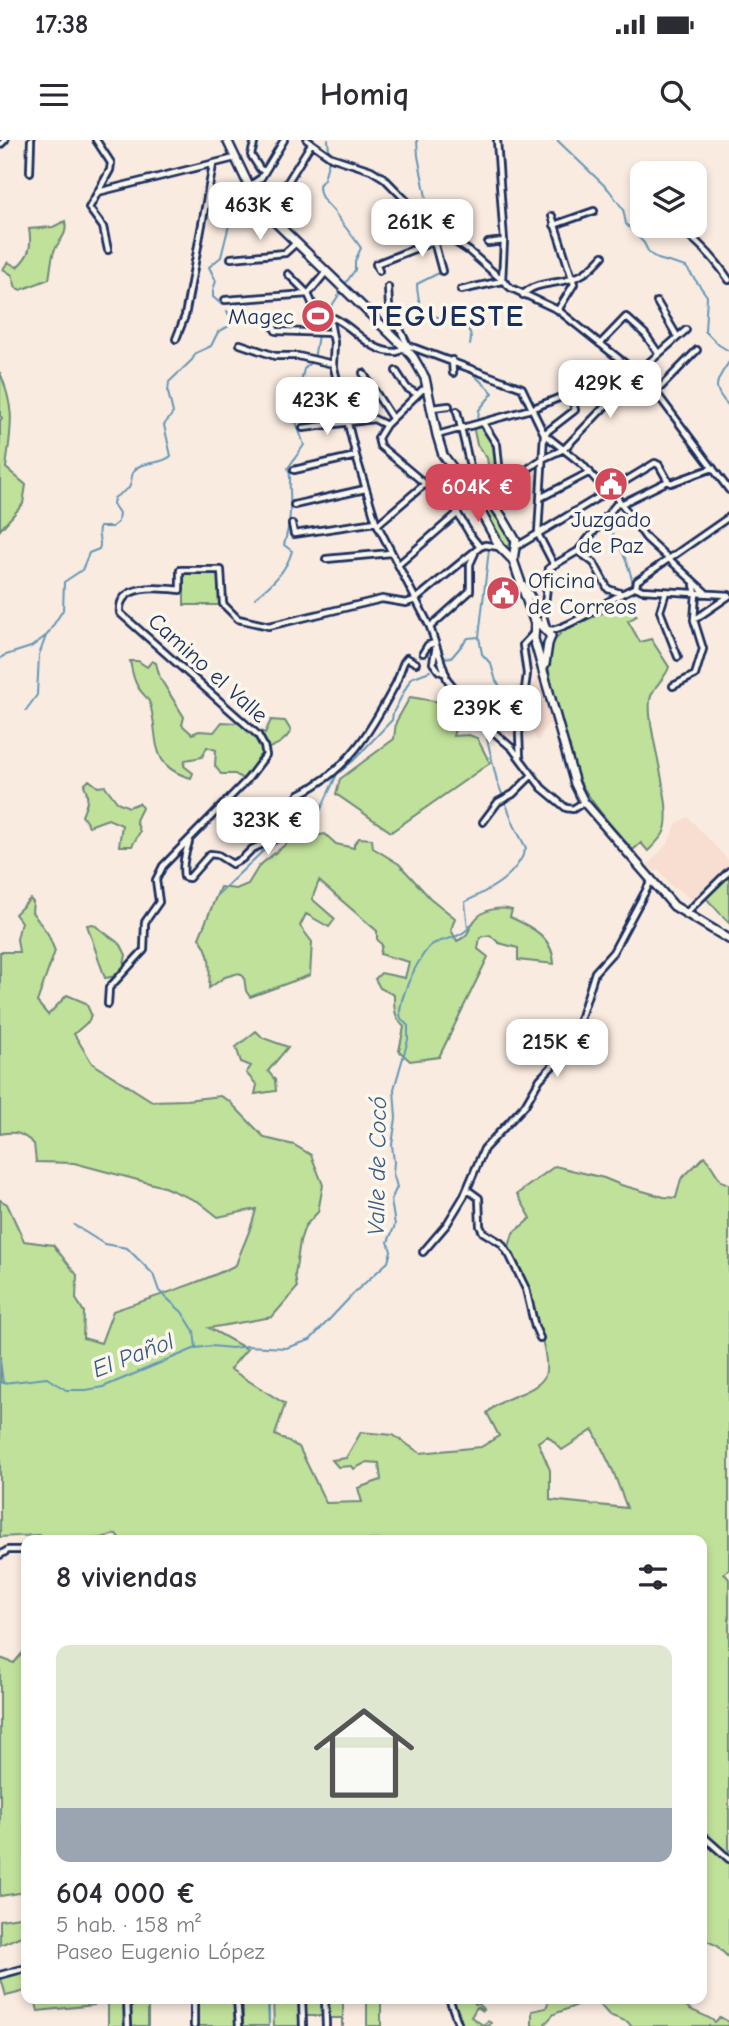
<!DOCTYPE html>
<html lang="es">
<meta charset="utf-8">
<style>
:root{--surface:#fff;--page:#f7f7f7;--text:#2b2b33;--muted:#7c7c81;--line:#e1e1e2;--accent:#d1495b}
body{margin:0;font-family:"Comic Neue",sans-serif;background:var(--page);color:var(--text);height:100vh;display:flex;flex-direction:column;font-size:26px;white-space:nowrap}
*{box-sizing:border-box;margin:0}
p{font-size:23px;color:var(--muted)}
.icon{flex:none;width:38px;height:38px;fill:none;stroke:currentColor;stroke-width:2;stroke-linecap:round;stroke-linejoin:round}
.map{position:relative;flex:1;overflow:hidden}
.sheet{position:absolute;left:21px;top:1395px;width:686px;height:469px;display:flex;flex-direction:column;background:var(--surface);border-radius:14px;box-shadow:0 4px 10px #0003}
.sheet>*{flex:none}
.fabs{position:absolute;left:630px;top:21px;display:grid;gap:14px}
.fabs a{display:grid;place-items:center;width:77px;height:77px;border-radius:14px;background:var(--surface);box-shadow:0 4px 10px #0003;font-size:35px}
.price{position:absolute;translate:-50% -60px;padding:0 16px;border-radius:14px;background:#fff;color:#222;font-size:23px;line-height:46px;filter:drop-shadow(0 2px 4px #0008)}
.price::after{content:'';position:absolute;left:50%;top:42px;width:21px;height:16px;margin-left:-10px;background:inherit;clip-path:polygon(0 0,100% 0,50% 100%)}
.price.current{background:var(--accent);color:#fff}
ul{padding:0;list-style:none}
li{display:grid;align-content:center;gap:14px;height:371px;padding:0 35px}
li+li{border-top:2px solid var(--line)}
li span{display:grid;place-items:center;height:217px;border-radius:14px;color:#555}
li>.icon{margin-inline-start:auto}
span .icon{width:126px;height:126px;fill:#fffc;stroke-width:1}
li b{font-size:30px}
h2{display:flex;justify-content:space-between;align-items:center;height:84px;padding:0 35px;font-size:30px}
.status{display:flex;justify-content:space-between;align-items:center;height:49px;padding:0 35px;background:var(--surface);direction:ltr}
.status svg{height:19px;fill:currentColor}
header{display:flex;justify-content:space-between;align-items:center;height:91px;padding:0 35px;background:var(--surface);font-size:32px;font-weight:700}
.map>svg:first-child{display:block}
</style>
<div class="status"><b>17:38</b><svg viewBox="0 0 49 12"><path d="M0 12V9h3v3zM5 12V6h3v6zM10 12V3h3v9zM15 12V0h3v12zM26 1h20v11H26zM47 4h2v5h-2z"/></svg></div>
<header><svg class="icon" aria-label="menu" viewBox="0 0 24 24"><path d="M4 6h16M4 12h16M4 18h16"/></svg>Homiq<svg class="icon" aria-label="search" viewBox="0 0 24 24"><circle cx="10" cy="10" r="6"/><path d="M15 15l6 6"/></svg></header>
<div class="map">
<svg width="729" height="1886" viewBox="0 0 729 1886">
<rect width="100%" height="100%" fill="#faebe0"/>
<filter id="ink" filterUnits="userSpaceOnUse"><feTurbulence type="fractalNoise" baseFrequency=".0143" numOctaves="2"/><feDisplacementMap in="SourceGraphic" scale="14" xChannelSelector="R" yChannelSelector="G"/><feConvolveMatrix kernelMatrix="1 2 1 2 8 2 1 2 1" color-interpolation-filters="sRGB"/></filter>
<g filter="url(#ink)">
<path fill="#f8ddd1" d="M542,535L555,583L547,585L538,601L524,581L526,562L533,559L531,550L537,536Z
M523,544L515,594L511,597L507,592L503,595L490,585L495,581L504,552Z
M688,677L729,721V725L692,760L676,747L674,749L658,730L655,732L648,725L668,703L677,683Z"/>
<path fill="#c0e19a" stroke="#6e887c" stroke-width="2" fill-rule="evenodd" d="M65,81C68,95 60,99 55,109C51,117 51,130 49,139L21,150L16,148L12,135L3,129L8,122L17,127C30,115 32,106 29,89L53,87Z
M0,232C16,273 11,286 6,328L26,345L23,364L0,390V281L2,278L0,276Z
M483,283L497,305L499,345L492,350L487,318L477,305L473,286Z
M483,362H490L514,401L511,409H503L480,366Z
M219,431V465H184V433Z
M625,463L637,476L628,481L640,502L651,499L669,527C665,540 652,546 650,560C646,593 677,671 663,694C659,700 653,706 648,711L641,703L633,710C615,690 597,670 583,647C573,631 546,533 548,517C550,505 556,497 564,490Z
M130,521H138L147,527L152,521L156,523L160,538L184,577L182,585L192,594L199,591L214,592L222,582L238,583L265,593L271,580L285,581L291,591C280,609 269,604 260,615C254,624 251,631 243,639L235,634H221L215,626L216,610L207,607L202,617L185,620L184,626L193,633L191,638C147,626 160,598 150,564C149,558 141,553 138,547C133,540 132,530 130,521Z
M410,557L452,564L460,573L453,596L469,595L477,598L490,623L391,692L336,654L340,639L394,599L396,582Z
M89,640L98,647L105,646L117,662L129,667L139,663L142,668L136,680L140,692L132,706H119L122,685L108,679L89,686L82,676C87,664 90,656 84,645Z
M325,694L336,704L354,708V704L359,698L372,699L373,708L399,724L430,758L455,778L451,790L457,801C472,794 466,791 475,780C484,768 500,767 512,770L510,777C532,787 553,797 554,824L518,820V808L499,803L490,795L480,797L478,809L488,817L439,917L410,921L399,911L404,887C394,877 394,868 394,855L380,848L375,839L381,833L405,838L409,822L380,814L382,805L377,799V791L319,741L312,759L335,779L329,787L306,774L300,786L312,802L310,835L250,857L246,851L244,837L239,833L225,837L209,848C210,830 212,812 199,798L220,747L236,749L248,744L259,726L291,700Z
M729,734V783L705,757Z
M30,759L33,762L32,772L48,794L55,811L37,862L48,875L67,855L86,863L91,874L89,881L74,894L92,923L152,961L186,960L220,956L229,961L265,998L294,1005L311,1015L323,1045L318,1072L305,1086L300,1101L295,1135L297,1148L272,1177L209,1188L247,1209L230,1229L285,1264L275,1295L299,1307L326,1363L362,1362L358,1348L381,1340L379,1323L367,1322L354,1329L352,1326L338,1327L332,1320L346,1318L361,1292L393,1295L420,1313L481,1307L499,1296L487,1273C504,1255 532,1254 543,1239C555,1225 529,1155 521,1139L523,1134L509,1107L513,1093L531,1078L517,1054L555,1026L604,1038L621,1045L664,1057L676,1058L681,1039L705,1016L721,1041L729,1044V1430L724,1433L729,1439V1818L716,1805L702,1799V1400H121L116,1394L101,1398L64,1400L38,1395L0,1397V1060L7,1064L24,1101L53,1105L77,1135L76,1159L84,1172L83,1198L101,1203L113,1171C154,1157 198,1144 236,1125C242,1106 252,1089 256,1069L218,1077L199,1062L164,1047L74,1023L36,1022L34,1004C22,993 16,991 0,994V812H19L17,799L21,782L15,774ZM593,1290L613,1331L627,1368L550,1360V1330L538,1302L548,1296L562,1310Z
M93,784L121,805L126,815L123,829L116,836L105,838L87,785Z
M256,891L263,898L288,907L268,931L275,940L276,951L255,954L257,945L246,933L251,926L241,922L236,907Z
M25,1510L26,1752L0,1756V1518L14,1523Z
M26,1776V1794L0,1805V1780Z
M26,1828V1851L6,1856L0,1835Z
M550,1858H593V1859L554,1874L543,1886H532V1871L546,1868Z
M35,1859H93L94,1865L38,1871Z
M108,1859H126V1886H108Z
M131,1859H148V1886H131Z
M197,1859H234L237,1886H198Z
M243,1859H268L269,1886H243Z
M273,1859H299L300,1886H274Z
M304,1859H323L324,1876H303Z
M328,1859H343V1886H342V1878H328Z
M367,1859H381V1886H367Z
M452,1859H472L475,1864H478L484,1870L483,1871L477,1867L471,1877L483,1885L488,1881L491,1883L489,1886H462Z
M662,1859L665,1861H681C692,1874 702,1872 715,1882L720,1877L729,1882V1886H631L628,1882L609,1875L595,1859Z"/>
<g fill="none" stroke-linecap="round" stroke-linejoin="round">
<path stroke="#6397b8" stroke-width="2" d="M328,0L329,10
M417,0L418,16L426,57
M557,0L609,50L623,69L626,84L644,103L649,113L658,119L686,127L707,156L705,191L719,205L729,211
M329,20L324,39L319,45C319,60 327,62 335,73C343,85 353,96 361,108L355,121V130L345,144
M441,132L417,144C417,152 419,166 425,171C439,184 477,175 470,205
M221,164L213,157V150L216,141L209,127L221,117L233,69
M328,172L340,153
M729,222C715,243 711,248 729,266
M473,234L493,253L479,270L478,279
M481,288L491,302
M496,326V346
M606,382C617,401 630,423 633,446
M489,409L479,497L482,514L491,524L496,541L503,550L493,581
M255,458C272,444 286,432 292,411L284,405C290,383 291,373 290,350C289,342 292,336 288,328L304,305L294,276L304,229L314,219L318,195
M444,518L452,517L468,498L479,497
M0,519L3,516L31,507L47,495L63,470L64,442L82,430L89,413L99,409C103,401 95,394 100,387H112L118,382L119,373L113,364L114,358L129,348C132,342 131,335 134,331C140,320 160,326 171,316L164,285L173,273L168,252L169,242L192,220L196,213L211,206L218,192L229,186L231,179L227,171
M26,570L37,555L39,515L46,496
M218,754L263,711L316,680L337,634L353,621L392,580L393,573L411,538L430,531
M74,1085L104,1104L127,1108L153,1134L159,1151L182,1172L194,1191L196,1208L211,1206L232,1208L247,1206L286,1208L310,1200L356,1151L388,1122L391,1111L388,1102L395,1085L391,1060L397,1047L393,1033L394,1022L392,1005L396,978L394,949L408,900V886C406,883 402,881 401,878C395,865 421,810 433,804C446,798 457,799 468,789L465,762C491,749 516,737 526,708L515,687L497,641L487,599
M0,1220L3,1243
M0,1241L3,1243L47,1238L66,1250H86L103,1247L196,1208
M269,1886V1858"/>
<g stroke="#1b2f5e" stroke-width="10">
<path id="street" d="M96,0L111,23L110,30L89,68L103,87L108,110
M255,0L251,15L260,29L265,31
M307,0L331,17L371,30L384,38L430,85L469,111L511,148L558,170L637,233
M0,5L5,0
M30,32L31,0
M637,34L642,55
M249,46L261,38L284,0
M98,52L235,18
M268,74L311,4
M552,76L574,144L558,170
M554,85L594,71
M675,86C697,99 715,119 729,140
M433,88L432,94L442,131
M488,103L504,101
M231,118L285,113L296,103
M379,131L376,124L447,96
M326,132L308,154L313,165L330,182L334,202L333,224L356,316L376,382L430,487L447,539L481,581L512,608L542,648L566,668L573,669L584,662
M288,134L307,153
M388,147L389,167L407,204
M461,150L502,141L504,101L497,0
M523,155C533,142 557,144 571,139C585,135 594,126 603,116
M225,160L308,154
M657,162L677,196
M330,182L334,178C357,189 370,213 397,212L404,207
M273,186L276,191L332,193
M176,199L185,176L213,25
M240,204L275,216H298L333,224
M404,204L522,248L544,294L582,324L605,350L613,352L646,398L705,452
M600,204L626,177L645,194L659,214
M452,220L453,233
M396,231L407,248L417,254
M363,233L392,278
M639,234L649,243L729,350
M428,249L422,250L386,285L378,298L380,306L455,369L471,396L480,407
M656,252L697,210
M432,268L449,266
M457,271L474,343L486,355V358L542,319L564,309L637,233L686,190
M483,283L497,305L499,325
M303,288L374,279L386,285
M437,295L531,269L581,249
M294,330L356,316
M542,357L590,332
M621,364L668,341L671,343L713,328
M294,365L365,349
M292,384L294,394L376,382
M378,384L426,343
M538,393L544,294L575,270L570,253
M538,394L553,423
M516,407L655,323L659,325L668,341
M578,411L594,423L608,449L620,453
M326,419L391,413
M398,425L458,373
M524,445L543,475L547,489L553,490C583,481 607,459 636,447
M636,447L637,441L729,377
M636,447L642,450L729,455
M666,452L660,471L678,517
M544,474L549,428L578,411L619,361
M694,480L729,456
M430,487L470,451V424L475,413
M436,506L433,523L439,531L446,534
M423,513L428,505L435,503
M673,546L695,535L703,509L694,480L696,453L694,445
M520,617L519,594L527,534L523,505L534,493
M483,682L498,662L513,654L532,635
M189,702C185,714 182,724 184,737L189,738L210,714L218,715L232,724L242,719L252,709L283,695L288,688L287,680L299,654C347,632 370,592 394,547C399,539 400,530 404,522L407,518L416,523
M685,774L729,731
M108,864L109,848L144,810L145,782L159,762L156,740L163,726L247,640L266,615L264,606L258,595L120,473C117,442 162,448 180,450V430H221L223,464L238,479L269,486L382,459L406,463L415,460L480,407L485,405L499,407
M468,1050L479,1058L480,1086L483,1092L501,1103L510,1116L526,1149L535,1187L540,1198
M423,1112L447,1084L464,1056L484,1009L525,965L540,939L560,918L578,886L595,832L613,812L651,741
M0,1415L8,1410H20
M702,1695L729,1719
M0,1835L26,1828
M127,1858L128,1886
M194,1858V1886
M237,1858L239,1886
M302,1858L303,1886
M325,1858L326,1886
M449,1858L459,1886"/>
</g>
<g stroke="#1b2f5e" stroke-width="12">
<path id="primary" d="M227,0L249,46L268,75L404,207L413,217L425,238L437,295L443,315L467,347L500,407L513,420L535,484L534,499L575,644L584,662L674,766L729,799
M471,349L491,361L502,377L516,401L513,420
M534,478L551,496L548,504L545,524"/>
</g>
<use href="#street" stroke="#fbf7ec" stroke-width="4.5"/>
<use href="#primary" stroke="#fbf7ec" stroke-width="7"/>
</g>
</g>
<defs>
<g id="stadium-disc" transform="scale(1.75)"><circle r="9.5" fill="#d1495b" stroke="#fbf7ec"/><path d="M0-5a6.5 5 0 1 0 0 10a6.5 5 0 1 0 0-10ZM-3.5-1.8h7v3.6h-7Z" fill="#fff"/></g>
<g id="civic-disc" transform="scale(1.75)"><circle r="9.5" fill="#d1495b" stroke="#fbf7ec"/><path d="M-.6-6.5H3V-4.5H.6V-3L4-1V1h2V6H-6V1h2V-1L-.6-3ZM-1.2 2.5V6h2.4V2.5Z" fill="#fff"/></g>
</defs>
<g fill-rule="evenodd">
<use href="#stadium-disc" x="318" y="176"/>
<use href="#civic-disc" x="611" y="344"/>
<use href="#civic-disc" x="503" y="453"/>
</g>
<g text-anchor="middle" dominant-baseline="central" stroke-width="7" stroke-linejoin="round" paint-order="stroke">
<g font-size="23" fill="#1b2f5e" stroke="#fbf7ec" text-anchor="end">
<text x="294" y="176">Magec</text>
<text x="611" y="379" text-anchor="middle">Juzgado<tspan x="611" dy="26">de Paz</tspan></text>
<text x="528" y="440" text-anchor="start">Oficina<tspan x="528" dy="26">de Correos</tspan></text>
</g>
<g font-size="23" fill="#1b2f5e" stroke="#fbf7ec">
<text transform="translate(208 528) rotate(42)">Camino el Valle</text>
</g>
<g font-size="24" font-style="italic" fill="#395a84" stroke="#fbf7ec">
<text transform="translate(377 1026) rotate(-89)">Valle de Cocó</text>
<text transform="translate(133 1215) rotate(-21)">El Pañol</text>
</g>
<g font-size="30" font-weight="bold" letter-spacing="2" fill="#1b2f5e" stroke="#fbf7ec">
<text x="446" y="176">TEGUESTE</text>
</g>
</g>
</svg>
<div class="fabs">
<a><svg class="icon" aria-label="layers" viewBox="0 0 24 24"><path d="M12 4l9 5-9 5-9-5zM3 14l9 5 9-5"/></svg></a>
</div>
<b class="price" style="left:260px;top:102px">463K €</b>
<b class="price" style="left:422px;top:119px">261K €</b>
<b class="price" style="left:610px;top:280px">429K €</b>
<b class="price" style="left:327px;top:297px">423K €</b>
<b class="price current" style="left:478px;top:384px">604K €</b>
<b class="price" style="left:489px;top:605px">239K €</b>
<b class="price" style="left:268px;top:717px">323K €</b>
<b class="price" style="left:557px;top:939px">215K €</b>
<section class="sheet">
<h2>8 viviendas<svg class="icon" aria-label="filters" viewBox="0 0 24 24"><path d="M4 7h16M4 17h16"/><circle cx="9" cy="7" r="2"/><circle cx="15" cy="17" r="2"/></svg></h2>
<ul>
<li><span style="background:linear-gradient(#dfe7d0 75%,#9aa5b1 0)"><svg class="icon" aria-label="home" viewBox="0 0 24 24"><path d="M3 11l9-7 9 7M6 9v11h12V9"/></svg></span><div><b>604 000 €</b><p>5 hab. · 158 m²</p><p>Paseo Eugenio López</p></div></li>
</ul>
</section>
</div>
